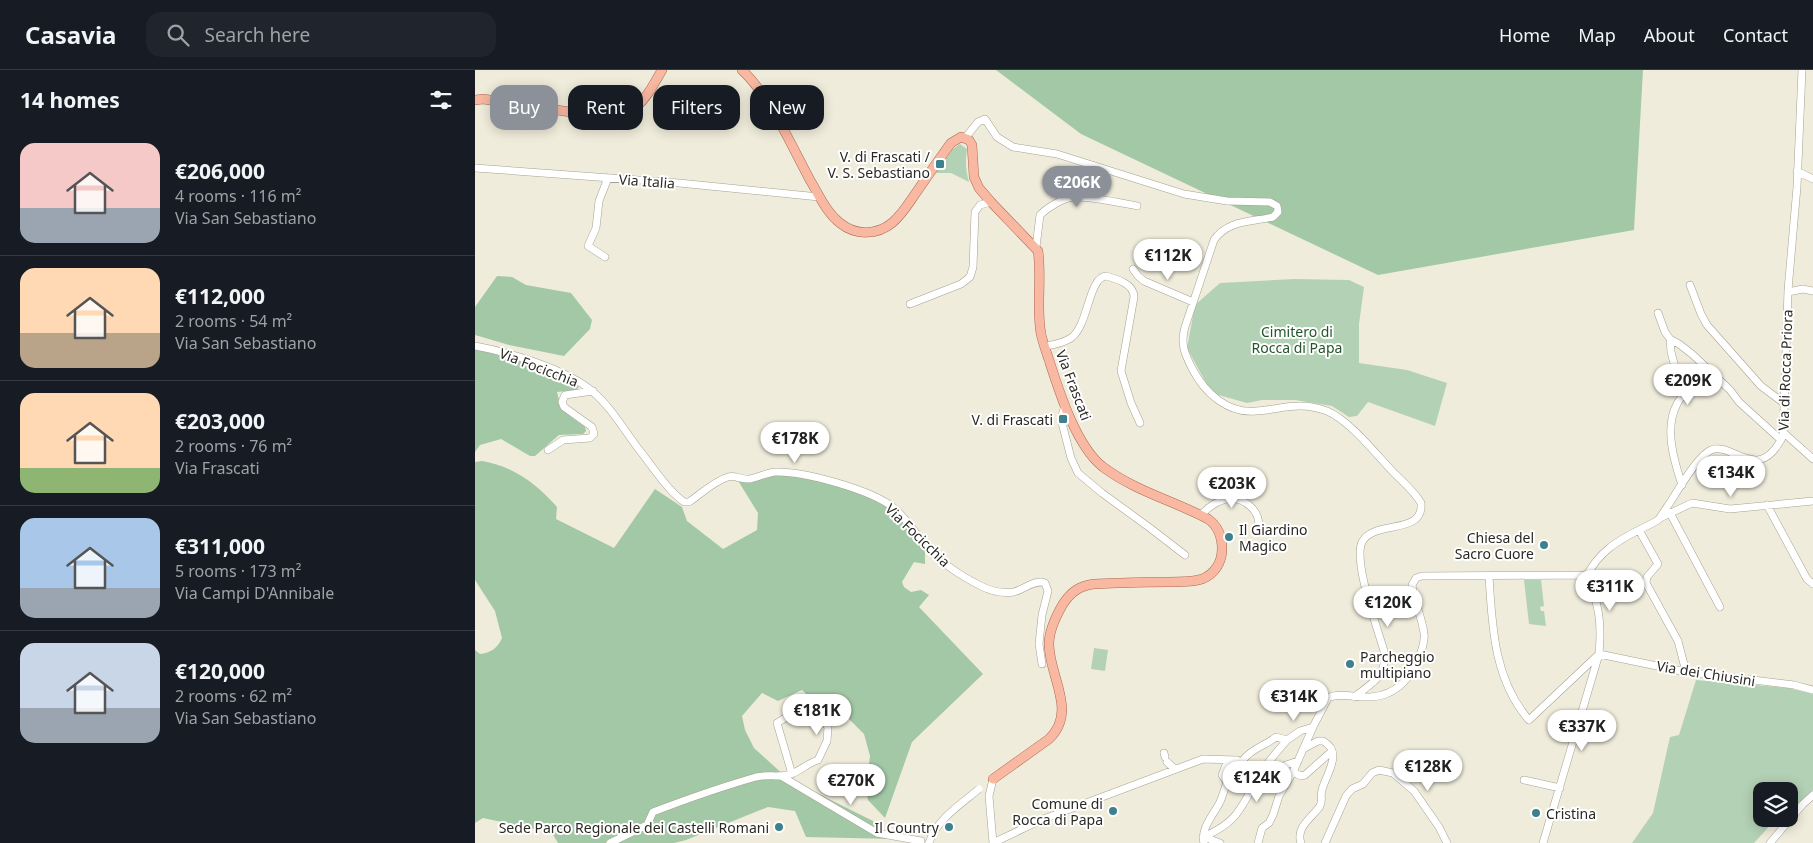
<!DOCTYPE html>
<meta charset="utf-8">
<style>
:root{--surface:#171b24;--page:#20242c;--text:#f1f3f6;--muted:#9ea1a6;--line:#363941;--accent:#8c9099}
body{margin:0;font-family:"Noto Sans",sans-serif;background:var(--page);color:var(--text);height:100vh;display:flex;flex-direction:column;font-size:19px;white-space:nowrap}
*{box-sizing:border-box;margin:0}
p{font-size:16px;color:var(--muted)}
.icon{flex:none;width:28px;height:28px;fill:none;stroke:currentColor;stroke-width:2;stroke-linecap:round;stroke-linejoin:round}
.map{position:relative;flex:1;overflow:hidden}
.side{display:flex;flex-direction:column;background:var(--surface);width:475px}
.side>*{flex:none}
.guide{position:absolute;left:15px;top:15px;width:475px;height:45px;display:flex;gap:10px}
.controls{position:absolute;left:1278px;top:712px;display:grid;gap:10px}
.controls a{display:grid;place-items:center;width:45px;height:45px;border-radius:10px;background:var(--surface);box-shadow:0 2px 12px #0003;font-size:25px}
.price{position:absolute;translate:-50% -42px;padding:0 11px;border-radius:18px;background:#fff;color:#222;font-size:16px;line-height:32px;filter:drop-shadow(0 1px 2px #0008)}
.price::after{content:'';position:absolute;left:50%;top:30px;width:15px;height:11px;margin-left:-8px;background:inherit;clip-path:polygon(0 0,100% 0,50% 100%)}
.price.selected{background:var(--accent);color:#fff}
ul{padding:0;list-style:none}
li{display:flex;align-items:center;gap:15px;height:125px;padding:0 20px}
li+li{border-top:1px solid var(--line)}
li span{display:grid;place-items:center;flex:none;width:140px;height:100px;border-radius:15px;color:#555}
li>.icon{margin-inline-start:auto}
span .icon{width:60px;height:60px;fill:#fffc;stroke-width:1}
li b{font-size:21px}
h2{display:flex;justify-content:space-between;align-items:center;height:60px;padding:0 20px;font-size:21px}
.pill{padding:0 18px;border-radius:15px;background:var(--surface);box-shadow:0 2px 12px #0003;font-size:18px;line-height:45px}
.pill.selected{background:var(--accent);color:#fff}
header{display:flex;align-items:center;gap:30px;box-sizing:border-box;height:70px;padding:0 25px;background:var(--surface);border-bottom:1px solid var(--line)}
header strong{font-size:24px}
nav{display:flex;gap:28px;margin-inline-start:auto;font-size:18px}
.search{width:350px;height:45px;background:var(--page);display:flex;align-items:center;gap:12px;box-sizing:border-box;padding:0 18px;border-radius:15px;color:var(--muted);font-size:19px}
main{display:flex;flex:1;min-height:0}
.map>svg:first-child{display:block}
</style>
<header>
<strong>Casavia</strong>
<div class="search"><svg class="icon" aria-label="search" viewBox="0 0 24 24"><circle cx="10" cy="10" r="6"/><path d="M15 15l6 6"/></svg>Search here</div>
<nav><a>Home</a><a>Map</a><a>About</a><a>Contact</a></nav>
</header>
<main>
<section class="side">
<h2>14 homes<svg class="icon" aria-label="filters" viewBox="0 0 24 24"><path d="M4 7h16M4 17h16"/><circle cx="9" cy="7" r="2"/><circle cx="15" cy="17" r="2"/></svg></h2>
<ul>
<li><span style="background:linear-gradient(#f6c9c9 65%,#9aa5b1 0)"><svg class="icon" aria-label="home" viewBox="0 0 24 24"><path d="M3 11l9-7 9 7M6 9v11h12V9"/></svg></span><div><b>€206,000</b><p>4 rooms · 116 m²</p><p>Via San Sebastiano</p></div></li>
<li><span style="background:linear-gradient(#ffd9b3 65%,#b9a48a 0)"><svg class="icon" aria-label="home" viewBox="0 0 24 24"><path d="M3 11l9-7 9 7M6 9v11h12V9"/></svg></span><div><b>€112,000</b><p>2 rooms · 54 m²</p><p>Via San Sebastiano</p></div></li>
<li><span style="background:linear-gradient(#ffd9b3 75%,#8fb573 0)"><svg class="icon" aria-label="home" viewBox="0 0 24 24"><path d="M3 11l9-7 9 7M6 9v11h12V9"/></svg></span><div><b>€203,000</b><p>2 rooms · 76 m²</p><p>Via Frascati</p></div></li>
<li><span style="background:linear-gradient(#a9c7e8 70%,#9aa5b1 0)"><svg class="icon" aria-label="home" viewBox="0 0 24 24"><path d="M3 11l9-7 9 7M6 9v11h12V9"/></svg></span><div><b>€311,000</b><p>5 rooms · 173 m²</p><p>Via Campi D'Annibale</p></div></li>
<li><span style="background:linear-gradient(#c9d6e8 65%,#9aa5b1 0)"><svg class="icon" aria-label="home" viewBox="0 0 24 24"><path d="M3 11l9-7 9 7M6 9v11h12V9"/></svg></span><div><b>€120,000</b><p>2 rooms · 62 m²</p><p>Via San Sebastiano</p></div></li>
</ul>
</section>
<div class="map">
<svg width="1338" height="773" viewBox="0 0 1338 773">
<rect width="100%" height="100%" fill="#f0ecdb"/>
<path fill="#b3d1b5" d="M485,74L492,79C490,91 491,101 494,112L476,103H461L478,79Z
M819,209L874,210L889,217L884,254V293L932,300L972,313L960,356L893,332L882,346L874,347L857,336L820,330H787L772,333L740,324L731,313L712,278L720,235L745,213Z
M1049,510H1066L1069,536L1065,537L1066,541H1069L1071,556L1054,554Z
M619,578L633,580L630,601L616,599Z
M1221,610L1313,618L1338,624V720L1320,736L1316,732L1314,734V721H1286V749H1301L1279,773H1157L1178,743L1195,667L1204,665Z"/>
<path fill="#a3c8a6" d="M521,0H1168L1159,160L903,205L606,64Z
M22,206L37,207L51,215L96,223L117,250L115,259L89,286L34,275L0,265V237Z
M0,279C36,287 71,298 104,317L101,320L82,322C86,342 94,345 110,357L111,361L108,364L84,365L60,386H55L26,369L5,375L0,382Z
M7,391C38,396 62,414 82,437L81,449L139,478L180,419L207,437L212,451L248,479L282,460L283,443L262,409L292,404L321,407L352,412L399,428L418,439L425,447L450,479V494L439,492L427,512L429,517L436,522L446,520L454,525L444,537L508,604L437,672L410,748L393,730L391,719L395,686L389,664L364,639L352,644L327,620L303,631L287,623L267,646L270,660L279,678L312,708L400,752L418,769L331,767L320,741L293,737L211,770L199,773H83L77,763L8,748L0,753V580L5,584C15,583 23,578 27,568L20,541L0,510V392Z"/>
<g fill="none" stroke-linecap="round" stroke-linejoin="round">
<g stroke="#a5a292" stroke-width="8">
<path id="minor" d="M491,67L503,52L510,49L522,67L538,77L582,84L709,124L752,131L795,132L802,136L803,142L798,147C777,152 752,150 739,170L710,257C705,274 710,285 718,300C730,323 753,344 781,341C808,339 824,331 852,341C874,350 901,384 918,402C928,412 940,422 946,433C949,466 899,449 887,472C878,492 903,560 909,581C913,606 896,614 879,627
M0,98L204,113L344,127
M1322,101L1338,109
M561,177L565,145C573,137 588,128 599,127C615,126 646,133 662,136
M130,187L113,176L121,158L124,131L133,108
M658,199L663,206L669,211L718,232
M1215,215L1226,244L1232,255L1286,316L1310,334
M1313,222L1328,219L1338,221
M435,234L486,214L495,207L498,197L500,142L505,135L516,132
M1183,243L1190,262L1195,269L1204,274L1217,284L1255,320L1264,332L1306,370
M1195,269L1196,282L1200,297L1216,315C1213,322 1205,327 1202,334C1189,358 1199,391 1207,415
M0,276C33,282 91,299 117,321C135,336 148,358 162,377C176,394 192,420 209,432H214C226,424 239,411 253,407C260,405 267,410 275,409C284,407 291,403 300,402C329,401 397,420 419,438C432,449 440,463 451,476C465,492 486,506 506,516C516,521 527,524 539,522C549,519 561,509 570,513L573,521L567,545L564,574L567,594
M570,276C578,275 588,273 596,268C614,255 613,208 631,206C642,209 659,214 659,227L646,301L656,333L665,353
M590,335L586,349L596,388L603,403L627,423L675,458L710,485
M1309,363L1338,389
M73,380L88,370L115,368L119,364L117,357L89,337L87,332L90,325L118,321
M1292,435L1332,509L1338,514
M1195,443L1245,537
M726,445C739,431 758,421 775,436C782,442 784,448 784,457
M1185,448L1217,433L1255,439L1338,431
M1164,460L1183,494L1172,507L1171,513L1203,571L1211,602
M1112,505C1124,483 1140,472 1162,461C1169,457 1177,454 1183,450C1186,447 1189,441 1192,437C1201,424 1222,386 1236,380C1258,371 1283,416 1308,366L1313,220L1322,117L1327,0
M1014,506C1017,556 1019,610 1054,650L1123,585
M1124,584L1211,602L1319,615L1338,620
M689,683L690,687
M768,690C777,678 790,676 801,667L812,670L825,661L838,657
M692,692L700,699
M818,702L826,706L830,705L857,681
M306,706L402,763L446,771
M518,709L514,726L518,773
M1049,710L1085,718
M779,716L787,717L811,695L823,691
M728,767C766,751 766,735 786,703C793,691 803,681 812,670
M729,767L745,773
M135,773L172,755L178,742C212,729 246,717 281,707C293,704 305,708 316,704C325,701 333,693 343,690L352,671L353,657L337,635L330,636L302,653L317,704
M518,773L566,750L728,689L762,690
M729,773C725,759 739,744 745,732C748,725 750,718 752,712L747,705L753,690
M783,773L787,758L794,753L798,745L804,726L818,702L838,657L853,628C864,622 882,628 895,627C922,626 938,606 946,582C948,576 950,569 949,563C947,549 941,535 938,522L937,515L941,508L947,506L1112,505
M826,773C820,757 838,747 845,736C848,731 845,726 847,720C851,704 869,682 848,671H843L828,679
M850,773L871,726L877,719L888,714L897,703L904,700L918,703L939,721L964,757L972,773
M1068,773L1124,584C1127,551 1124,536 1112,505
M1295,773L1328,734L1338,725"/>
</g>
<g stroke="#ae674d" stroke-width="10">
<path id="major" d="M267,0C295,26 316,75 335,110C344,125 351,142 365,153C381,166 402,165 417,153C428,144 435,131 443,120C454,104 465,88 476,73L486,67L494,70L497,75L499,107L504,118L516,132L563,181C567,209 561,237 566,264C568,273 571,281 574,290C584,321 601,376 628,397C662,422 697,430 733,449C743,456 747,467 747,479C747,492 740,504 727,509C716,513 703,511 692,512C668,512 643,513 619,514C604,516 596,522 588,534C581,546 574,560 574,574C574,607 603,641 574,669L518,709
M0,30L8,29L122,46C160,50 170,30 187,0"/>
</g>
<use href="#minor" stroke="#fff" stroke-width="7"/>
<use href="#major" stroke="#f8b8a2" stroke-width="9"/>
<g stroke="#a5a292" stroke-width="8" stroke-linecap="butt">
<path id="minor-bridge" d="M454,773C461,750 486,734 504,719"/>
</g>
<use href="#minor-bridge" stroke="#fff" stroke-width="7"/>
</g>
<g fill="#3d818f" stroke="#fff" stroke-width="2">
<rect x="460" y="89" width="10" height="10" rx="2.5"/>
<rect x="583" y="344" width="10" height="10" rx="2.5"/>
<circle cx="754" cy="467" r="5"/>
<circle cx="1069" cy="475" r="5"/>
<circle cx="875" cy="594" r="5"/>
<circle cx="638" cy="741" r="5"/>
<circle cx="1061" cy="743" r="5"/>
<circle cx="304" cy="757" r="5"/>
<circle cx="474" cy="757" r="5"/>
</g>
<g text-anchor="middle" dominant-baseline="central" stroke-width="4" stroke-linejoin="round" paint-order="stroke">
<g font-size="14" fill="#2b2923" stroke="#fff" text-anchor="end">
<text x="455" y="86">V. di Frascati /<tspan x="455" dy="16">V. S. Sebastiano</tspan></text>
<text x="578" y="349">V. di Frascati</text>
<text x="764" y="459" text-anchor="start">Il Giardino<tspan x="764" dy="16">Magico</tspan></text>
<text x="1059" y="467">Chiesa del<tspan x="1059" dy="16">Sacro Cuore</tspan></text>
<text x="885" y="586" text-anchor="start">Parcheggio<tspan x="885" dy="16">multipiano</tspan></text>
<text x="628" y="733">Comune di<tspan x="628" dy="16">Rocca di Papa</tspan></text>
<text x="1071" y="743" text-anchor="start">Cristina</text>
<text x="294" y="757">Sede Parco Regionale dei Castelli Romani</text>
<text x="464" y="757">Il Country</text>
</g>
<g font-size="14" fill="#2b2923" stroke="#fff">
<text transform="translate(172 111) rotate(4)">Via Italia</text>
<text transform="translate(64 297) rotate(21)">Via Focicchia</text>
<text transform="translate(1310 300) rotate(-88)">Via di Rocca Priora</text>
<text transform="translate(599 315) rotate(69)">Via Frascati</text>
<text transform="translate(443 465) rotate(44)">Via Focicchia</text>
<text transform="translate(1231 603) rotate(9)">Via dei Chiusini</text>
</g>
<g font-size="14" fill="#22562a" stroke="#fff">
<text x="822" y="261">Cimitero di<tspan x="822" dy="16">Rocca di Papa</tspan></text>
</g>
</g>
</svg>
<div class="controls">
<a><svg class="icon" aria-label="layers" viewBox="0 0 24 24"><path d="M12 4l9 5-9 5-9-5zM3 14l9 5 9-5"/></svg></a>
</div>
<b class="price selected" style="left:602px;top:138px">€206K</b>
<b class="price" style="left:693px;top:211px">€112K</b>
<b class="price" style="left:1213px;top:336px">€209K</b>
<b class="price" style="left:320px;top:394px">€178K</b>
<b class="price" style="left:1256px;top:428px">€134K</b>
<b class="price" style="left:757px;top:439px">€203K</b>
<b class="price" style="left:1135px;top:542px">€311K</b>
<b class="price" style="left:913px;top:558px">€120K</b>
<b class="price" style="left:819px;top:652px">€314K</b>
<b class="price" style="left:342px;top:666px">€181K</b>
<b class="price" style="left:1107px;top:682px">€337K</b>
<b class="price" style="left:953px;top:722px">€128K</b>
<b class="price" style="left:782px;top:733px">€124K</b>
<b class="price" style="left:376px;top:736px">€270K</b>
<div class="guide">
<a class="pill selected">Buy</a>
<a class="pill">Rent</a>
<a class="pill">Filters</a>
<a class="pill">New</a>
</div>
</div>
</main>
